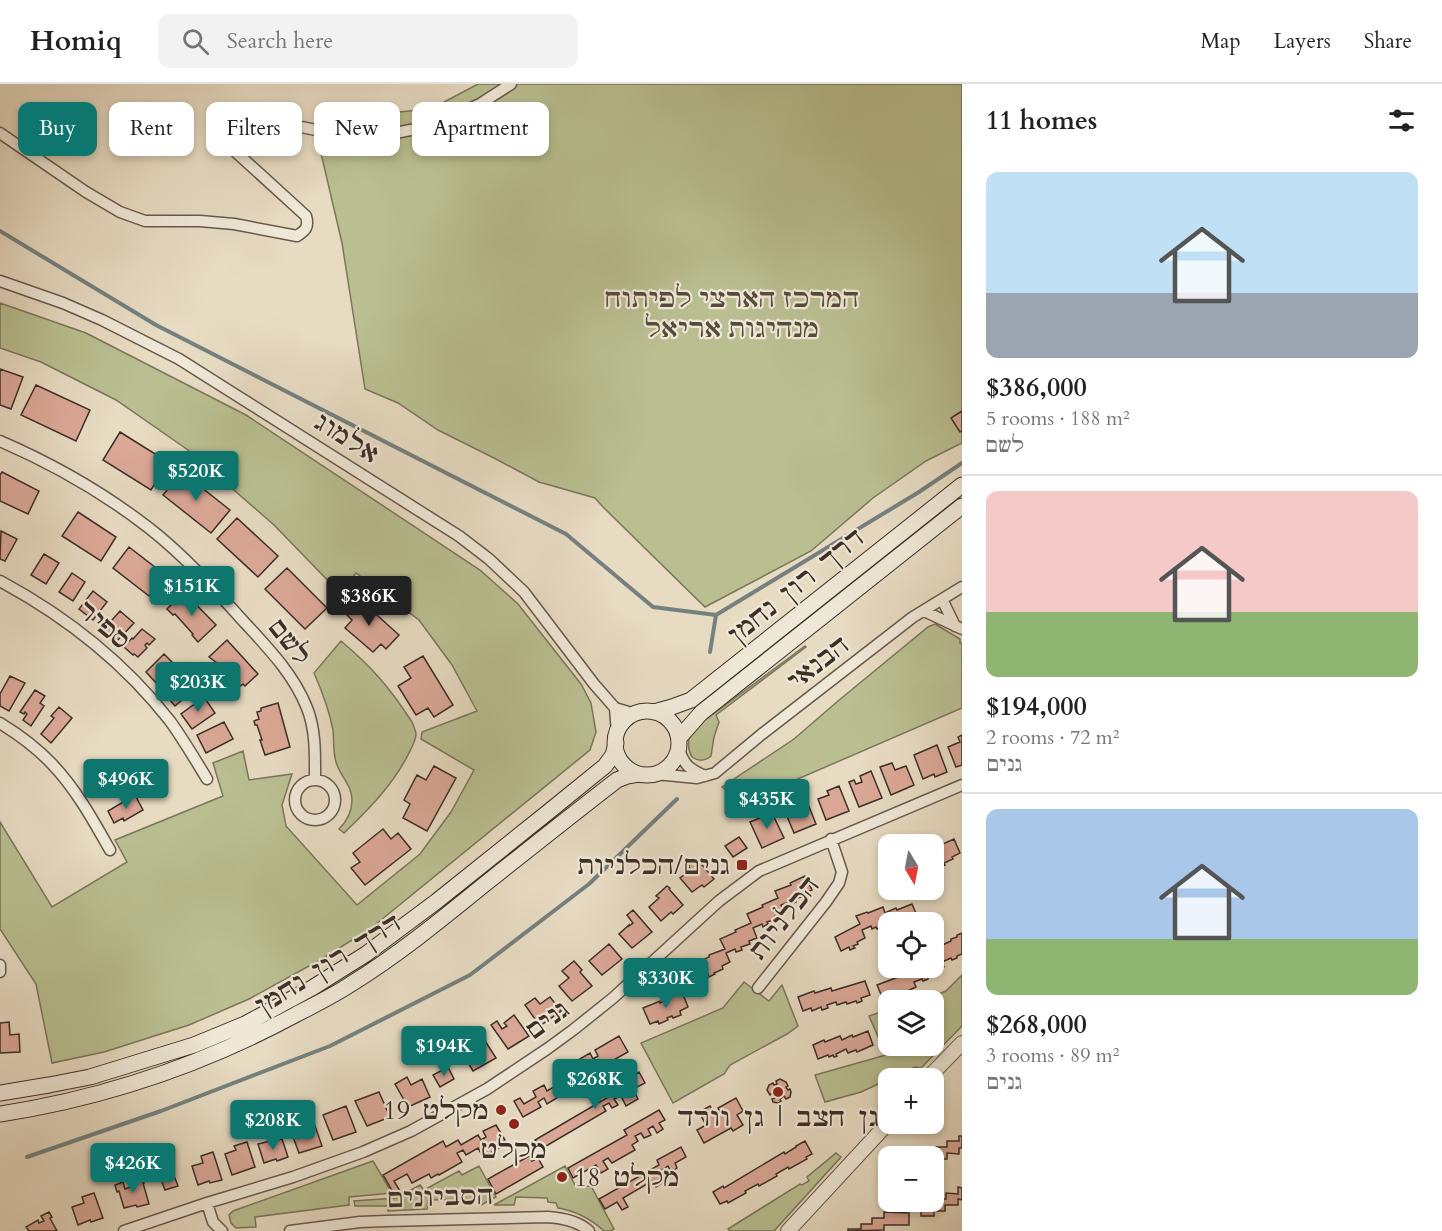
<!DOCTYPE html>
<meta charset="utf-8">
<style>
:root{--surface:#fff;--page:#f2f2f2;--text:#202124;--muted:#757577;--line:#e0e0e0;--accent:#0f766e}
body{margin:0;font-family:Cardo,"Frank Ruhl Libre",serif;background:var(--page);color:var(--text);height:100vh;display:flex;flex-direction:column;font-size:22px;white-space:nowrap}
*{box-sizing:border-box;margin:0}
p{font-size:20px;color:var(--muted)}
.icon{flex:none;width:33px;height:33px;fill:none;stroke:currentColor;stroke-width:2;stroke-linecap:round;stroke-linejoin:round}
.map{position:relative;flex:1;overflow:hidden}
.panel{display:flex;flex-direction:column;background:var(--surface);width:480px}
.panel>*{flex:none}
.top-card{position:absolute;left:18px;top:18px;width:570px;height:54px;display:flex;gap:12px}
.needle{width:39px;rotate:170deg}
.controls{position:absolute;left:878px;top:750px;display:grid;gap:12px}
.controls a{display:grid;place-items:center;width:66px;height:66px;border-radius:12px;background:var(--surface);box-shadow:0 3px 9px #0003;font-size:30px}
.price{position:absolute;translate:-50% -51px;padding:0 14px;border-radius:6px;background:var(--accent);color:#fff;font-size:20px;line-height:39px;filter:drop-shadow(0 2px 3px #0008)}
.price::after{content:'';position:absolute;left:50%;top:36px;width:18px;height:14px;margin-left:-9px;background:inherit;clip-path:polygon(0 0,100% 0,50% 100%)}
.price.on{background:#222;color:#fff}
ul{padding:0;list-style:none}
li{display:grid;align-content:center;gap:12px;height:318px;padding:0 24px}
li+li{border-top:2px solid var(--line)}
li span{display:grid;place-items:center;height:186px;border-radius:12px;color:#555}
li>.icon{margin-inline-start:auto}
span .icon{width:108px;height:108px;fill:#fffc;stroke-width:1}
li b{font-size:26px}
h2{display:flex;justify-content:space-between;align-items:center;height:72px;padding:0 24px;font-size:26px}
.tag{padding:0 21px;border-radius:12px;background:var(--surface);box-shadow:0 3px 9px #0003;font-size:21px;line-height:54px}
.tag.on{background:var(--accent);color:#fff}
header{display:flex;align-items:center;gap:36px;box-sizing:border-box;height:84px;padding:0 30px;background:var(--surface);border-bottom:2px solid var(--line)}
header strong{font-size:28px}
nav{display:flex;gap:33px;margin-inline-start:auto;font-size:21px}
.search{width:420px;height:54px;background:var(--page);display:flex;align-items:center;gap:15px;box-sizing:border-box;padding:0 21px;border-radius:12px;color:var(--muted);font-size:22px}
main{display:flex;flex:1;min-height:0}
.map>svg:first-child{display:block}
</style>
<header>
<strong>Homiq</strong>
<div class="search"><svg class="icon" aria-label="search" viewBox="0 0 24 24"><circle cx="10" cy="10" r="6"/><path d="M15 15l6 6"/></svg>Search here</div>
<nav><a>Map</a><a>Layers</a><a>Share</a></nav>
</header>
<main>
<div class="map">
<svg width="962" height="1147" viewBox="0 0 962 1147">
<rect width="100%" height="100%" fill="#e7dbc2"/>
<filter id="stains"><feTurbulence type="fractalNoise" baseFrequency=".00333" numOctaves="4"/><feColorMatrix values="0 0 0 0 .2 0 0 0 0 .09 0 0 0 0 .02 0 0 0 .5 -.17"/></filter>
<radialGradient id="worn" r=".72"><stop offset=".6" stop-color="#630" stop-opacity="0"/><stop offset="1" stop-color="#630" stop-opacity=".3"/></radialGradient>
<path fill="#b9bf91" stroke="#7b765c" stroke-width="1.5" d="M478,0H962V359L926,377L873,414L811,467L705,523L603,423L595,414L539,398L494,374L438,346L398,319L365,305L342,159L316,48L317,24L377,30L431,25Z
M0,219L86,249L246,331L480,486L518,520L581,600L591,619L596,648L590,666L370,845L320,876L249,915L189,941L104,968L52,979L36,900L0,845V738L52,823L127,778L115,756L223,712L213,679L243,667L249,696L292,690L282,721L286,742L357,821L420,770L451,728L474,686L421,655L422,648L477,627L452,581L419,536L356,489L340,509L274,441L188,366L116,316L41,278L0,264Z
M935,540L960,555V559H962V624L770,707L744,721L722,703L794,655L838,617L928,543Z
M341,557C372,583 390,604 412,638C414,643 416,646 416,651C415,658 412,663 409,669C393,701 369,725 344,749L339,745C347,737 352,728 352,716C352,701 340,692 336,678C333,668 334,657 333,646C329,626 322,607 314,589Z
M805,562L806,563L716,631L719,638L714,653L711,672C705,677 699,678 692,673C686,662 688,651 697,642Z
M962,891V942L921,984L915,983L861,1008L825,1018L815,991L886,971L869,932L878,929L885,933L888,931V962H933V916H924L946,907Z
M744,898L769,917L782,901L798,942L787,950L730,981L724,990L673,1019L641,959L723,924Z
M836,1069L841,1073L774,1147H730L728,1145L800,1100L802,1101L809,1097L807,1093Z
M373,1077L392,1109L349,1113V1121L255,1133L256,1143L236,1144L231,1139L229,1131L233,1127Z
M479,1082L496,1113L481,1121L480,1115L428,1116L427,1125L388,1127V1122H355L354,1117L396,1114L420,1101L424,1106L459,1087L462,1091Z
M565,1082L576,1103L591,1102L614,1145L610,1147H604C591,1135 576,1127 558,1124L556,1119L548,1118L547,1114L516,1113L514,1121H494Z"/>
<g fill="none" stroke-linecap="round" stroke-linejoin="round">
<path stroke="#748180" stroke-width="4" d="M0,147L156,241L566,450L653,523L716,531
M710,568L716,531L919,408L962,379
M27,1073L161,1027L330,962L470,891L589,800L677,715"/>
</g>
<path fill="#dba897" stroke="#3d2e28" stroke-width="1.5" d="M0,285L23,293L11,325L0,321Z
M36,301L90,326L76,357L21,331Z
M962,327V347L960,348L951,334Z
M120,348L168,378L151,406L103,376Z
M2,388L39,407L28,430L0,417V391Z
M182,388L230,426L211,449L163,411Z
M78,428L116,453L101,477L62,452Z
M237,434L278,472L258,493L217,455Z
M1,447L17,455L5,477L0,475Z
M129,463L165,491L149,512L113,484Z
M44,470L59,479L46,500L31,491Z
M287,484L327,524L305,545L265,505Z
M72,489L85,498L73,517L59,508Z
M93,507L107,518L93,536L79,525Z
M184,508L216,541L198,558L192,551L193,550L175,530L173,531L167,525Z
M357,513L399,551L386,565L381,560L373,568L345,544L352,536L344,528Z
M120,527L134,539L116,558L103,546Z
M142,545L155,555L149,561L147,559L145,561L147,564L138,573L134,570L133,571L124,563L132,554L133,555Z
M227,556L258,590L245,602L243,600L239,603L234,598L231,601L227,597L229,596L218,584L216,585L213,582L217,579L209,573Z
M164,570L177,583L158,601L146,588Z
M423,572L453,621L434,633L428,624L416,631L398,602L411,594L404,583Z
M10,592L25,599L9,627L0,622V610Z
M184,592L195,605L175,622L164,609Z
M35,606L45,612L40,619L44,622L31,642L23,636L27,630L25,628L24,630L20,628Z
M204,613L215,629L192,645L181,630Z
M278,619L290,663L265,671L260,656H262L257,641H255L254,637L259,635L257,628L261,627V624Z
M59,623L72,634L51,659L41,650L54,634L51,632Z
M224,638L233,655L206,669L197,651Z
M962,651V681L956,683L948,663L960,658L958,653Z
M937,661L947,688L935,693L934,690L923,695L914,671Z
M892,679L895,686L906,682L914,701L891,711L880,683Z
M434,682L456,694L427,747L403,734L410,720L404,716L417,691L426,696Z
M871,687L882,714L859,723L849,698L854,696L856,700L862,698L860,692Z
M839,702L849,727L826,736L818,715L829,711L827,707Z
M135,711L143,726L124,737L123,734L114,739L108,727Z
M806,715L816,740L794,749L783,723Z
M772,729L784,754L762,764L750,738Z
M383,745L391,755L398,749L411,765L365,801L351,784L360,778L353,769Z
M739,753L747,764L733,773L725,762Z
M954,755L960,769L952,773L953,775L944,779L945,781L939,783L938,781L933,784V767L939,764L938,762Z
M697,775L714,795L704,803L702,801L692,808L680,794L691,786L688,782Z
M805,792L812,806L803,810L804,812L795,815L796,818L791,820L789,818L781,821L784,829L775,832L776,835L767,838L768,840L763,843L762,840L753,844L757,854L749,857L750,860L741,863L742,866L736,868L735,865L726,869L730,878L722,882L723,885L714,889L715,890L709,893L708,890L700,894L694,880L709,873V871L725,865L720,855L736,848L735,846L751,839L747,830L763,823L762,821L778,814L775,807L791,801L790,799Z
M667,802L670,804L669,805L683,821L673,830L671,828L661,837L649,823L659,814L656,812Z
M912,820L918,834L909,837L910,838H889V837L880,841L881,843L877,845L876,843L872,845L871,842L862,846L865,854L857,858L858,860L853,862L855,864L850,866L849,863L841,867L835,853L860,840L856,832L867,828L868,829L883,823L885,829L896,824L897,826Z
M633,826L652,848L632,864L619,850L629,841V842L633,839L627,831Z
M962,849V870L957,872V874L952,876L951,874L942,878L944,883L927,892L928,895L923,897L922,895L914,898L916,903L907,907L908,909L902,911V909L893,913L892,911L883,915L877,901L909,889L907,885L910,884H933V871L938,869L936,864L951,857V855L957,853V851Z
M609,860L622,875L602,891L589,877Z
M574,877L582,886L580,888L592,902L572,917L559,902L569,894L562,887Z
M865,897L870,911L861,914L862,917L857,919L856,917L847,920L846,918L837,921L836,918L827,921L828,924L822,926L821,923L812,927L811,924L803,927L798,913L814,907L815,909L831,904L832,907Z
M682,908L688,923L680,927L681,931L673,934L672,932L667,934L668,936L659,940L658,937L650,940L643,924L660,917V919L665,917V915Z
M550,913L561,927L540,942L525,921L535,914L540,920Z
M514,931L529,952L508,965L491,941L497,937L502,945L507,942L504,939Z
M9,938L10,951L19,950L20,968L0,969V939Z
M868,947L873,961L857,968L856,966L848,969L846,965L836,970L837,972L834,973L833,971L829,973L828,971L818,975L813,961L824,956L825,958L840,952L842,956L852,951L853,953Z
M480,949L496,974L473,987L462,969L473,962L469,955Z
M619,952L628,968L610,978L612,981L605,985L603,981L592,989L589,982L583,986L586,991L580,995L576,990L571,993L574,998L562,1004L565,1009L547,1020L544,1014L538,1018L541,1023L523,1033L514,1017L520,1014L524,1020L536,1013L533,1007L544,1001L547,1007L559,1000L556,994L562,991L559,986L571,979L574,984L580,981L578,976L590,969L593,975L598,972L595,966Z
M448,983L454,995L440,1003L433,991Z
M639,988L645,999L633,1005L638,1015L626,1022L621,1012L614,1015L618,1021L612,1024L609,1019L603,1022L606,1027L541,1065L535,1056L612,1011L609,1006Z
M407,993L411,1001L422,995L430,1013L408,1023L395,1000Z
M780,995L786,998L788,1002L786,1003L788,1006L790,1005L791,1008L790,1013L786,1015L784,1012L780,1015L781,1017L778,1019L773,1018L772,1015L775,1014L772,1009L770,1011L767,1006L769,1001L773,999L774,1001L777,1000L776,997Z
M379,1008L390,1033L367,1042L355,1017Z
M736,1014L743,1027L737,1031L743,1041L733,1047L731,1044L704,1059L697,1046L706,1041L699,1028L710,1022L716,1032L721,1030L718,1024Z
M346,1022L356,1048L333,1056L323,1031Z
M659,1026L665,1036L659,1039L663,1045L657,1049L653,1042L648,1045L651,1051L644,1054L641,1049L635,1052L638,1057L632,1061L635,1066L612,1079L608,1074L603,1077L608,1085L601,1089L596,1081L573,1094L568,1084L627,1051L624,1046Z
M313,1036L322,1062L299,1069L289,1042L301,1037L302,1040Z
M496,1041L505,1056L499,1060L501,1063L483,1073L478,1064L466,1071L463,1066L457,1069L462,1078L439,1091L438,1090L431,1094L429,1090L412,1099L407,1090L394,1097L400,1107L394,1110L383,1091L443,1057L446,1063L458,1056L461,1061L478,1051L481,1056L486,1053L483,1047Z
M959,1052H962V1064H959V1070L947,1069V1075H935V1080H933V1072H922V1069H935L936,1063H947V1057H959Z
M282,1055L288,1073L277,1077L276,1075L264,1079L258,1060L270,1057L271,1058Z
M805,1057L812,1070L806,1073L807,1075L789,1085L788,1083L776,1090L777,1092L759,1102L758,1100L745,1107L746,1109L728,1119L727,1117L720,1120L713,1108L723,1102L724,1104L784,1068L785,1070L796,1063V1062Z
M247,1058L255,1083L232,1091L225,1070L236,1066L234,1062Z
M681,1063L686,1073L675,1079L677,1084L671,1088L668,1082L662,1086L665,1091L659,1095L662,1099L656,1103L652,1097L623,1114L628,1123L622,1126L617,1118L605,1125L599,1115L659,1081L657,1076Z
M213,1068L222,1096L210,1099L209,1097L198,1101L192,1082L203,1079L201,1072Z
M529,1072L532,1077L538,1074L543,1083L496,1110L488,1095Z
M173,1089L178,1102L165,1106L160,1093Z
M143,1094L144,1099H143L149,1120L137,1123L136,1121L124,1124L119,1107L117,1108L115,1101L123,1098L125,1105L136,1101L135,1096Z
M958,1103L962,1104V1116L958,1115V1121H945V1127H934V1132H921V1120L934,1121V1115H946V1109L958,1110Z
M94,1109L103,1134L91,1138L90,1136L78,1141L72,1123L84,1119L82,1113Z
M49,1128L52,1133L50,1134L57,1147H29L26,1143L38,1136L39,1139L44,1137L41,1132Z
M884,1128L909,1129V1141H884V1146L848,1147V1145H861V1140H872V1134H884Z"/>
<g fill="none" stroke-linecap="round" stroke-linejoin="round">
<g stroke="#68594e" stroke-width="13">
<path id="minor" d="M0,49L86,108L120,128L145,137H200L234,140L297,152C306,146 309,143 306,132L227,60C218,46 219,42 229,30L243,31L316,46L384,51L432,42L480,20L511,0
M0,197L63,219L102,236L179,275L459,452L489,475L524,508L594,600L615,624L635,630
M0,357C53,380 104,409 149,444C185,472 215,506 246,540C269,565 294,591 307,624C316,646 315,672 315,696
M0,497C65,532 124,578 170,637C183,655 195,675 207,695
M942,515L955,542
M924,527L962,545
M615,624L617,649
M0,639C18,650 37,664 52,680C76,705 93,736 110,766
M679,665C684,681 689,685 705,692
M656,690L697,694L715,689L762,650L913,533L962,503
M295 716a20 20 0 1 1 40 0a20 20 0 1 1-40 0Z
M0,881V888
M758,904L826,818L839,799L842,788L831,755
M207,1119L213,1138L222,1147
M124,1147L207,1119L293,1093L363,1068L411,1047L487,1005L547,965L573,946L613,914L719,817L759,787L962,701
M290,1147L360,1138L386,1137L548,1133C563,1134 578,1137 589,1147"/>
</g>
<g stroke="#68594e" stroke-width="16">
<path id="tertiary" d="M928,994L962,959
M788,1147L888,1039"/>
</g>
<g stroke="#3d2e28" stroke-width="17">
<path id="secondary" d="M615 659a32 32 0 1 1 64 0a32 32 0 1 1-64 0Z
M654,628L672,623L691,616L962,401
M679,654L701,629L962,422
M0,1009L49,1001L90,993L194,961L245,940L312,904L366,870L437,817L547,729L605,682L613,671L616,659
M0,1030C104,1014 202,981 295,931C314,921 333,912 351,900C398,871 442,835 485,800C529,765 573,730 617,696L627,692L639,690"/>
</g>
<use href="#minor" stroke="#efe8d7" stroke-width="10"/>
<use href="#tertiary" stroke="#efe8d7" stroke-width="14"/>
<use href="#secondary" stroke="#efe8d7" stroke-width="15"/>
</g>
<g fill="#8f2418" stroke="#efe8d7" stroke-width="2">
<rect x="736" y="775" width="12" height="12" rx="3"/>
<circle cx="778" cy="1008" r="6"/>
<circle cx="501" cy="1026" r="6"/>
<circle cx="514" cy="1040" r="6"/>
<circle cx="562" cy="1093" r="6"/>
</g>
<g text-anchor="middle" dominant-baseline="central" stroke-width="4.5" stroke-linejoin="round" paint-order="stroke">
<g font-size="26" font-style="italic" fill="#564b3d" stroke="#efe8d7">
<text x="732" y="214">המרכז הארצי לפיתוח<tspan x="732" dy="30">מנהיגות אריאל</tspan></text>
</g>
<g font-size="26" fill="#3d2e28" stroke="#efe8d7">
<text transform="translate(347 354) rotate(32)">אלמוג</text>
<text transform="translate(796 502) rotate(-39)">דרך רון נחמן</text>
<text transform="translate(104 541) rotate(40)">ספיר</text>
<text transform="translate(290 558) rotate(51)">לשם</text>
<text transform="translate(818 579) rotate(-38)">הבנאי</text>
<text transform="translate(784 834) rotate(-52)">הכלניות</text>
<text transform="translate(328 880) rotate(-32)">דרך רון נחמן</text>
<text transform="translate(547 936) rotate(-36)">גנים</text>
<text transform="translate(440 1113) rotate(-2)">הסביונים</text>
</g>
<g font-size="26" fill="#3d2e28" stroke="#efe8d7" text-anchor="end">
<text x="730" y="781">גנים/הכלניות</text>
<text x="489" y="1026">מקלט 19</text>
<text x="778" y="1033" text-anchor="middle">גן חצב | גן וורד</text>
<text x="514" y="1065" text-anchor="middle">מקלט</text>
<text x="574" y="1093" text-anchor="start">מקלט 18</text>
</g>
</g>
<rect width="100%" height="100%" filter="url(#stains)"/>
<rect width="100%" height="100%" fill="url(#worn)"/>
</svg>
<div class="controls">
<a><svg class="needle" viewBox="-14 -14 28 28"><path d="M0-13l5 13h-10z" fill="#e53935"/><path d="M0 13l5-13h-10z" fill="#757577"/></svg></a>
<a><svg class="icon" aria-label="locate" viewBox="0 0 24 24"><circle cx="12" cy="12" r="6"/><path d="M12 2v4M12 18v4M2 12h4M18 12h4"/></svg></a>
<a><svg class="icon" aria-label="layers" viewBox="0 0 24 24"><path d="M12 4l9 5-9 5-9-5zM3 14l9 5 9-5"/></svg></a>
<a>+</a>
<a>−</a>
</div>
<b class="price" style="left:196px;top:418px">$520K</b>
<b class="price" style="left:192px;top:533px">$151K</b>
<b class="price on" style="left:369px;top:543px">$386K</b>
<b class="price" style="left:198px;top:629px">$203K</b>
<b class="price" style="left:126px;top:726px">$496K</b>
<b class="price" style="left:767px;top:746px">$435K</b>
<b class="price" style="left:666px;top:925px">$330K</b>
<b class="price" style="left:444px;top:993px">$194K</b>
<b class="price" style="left:595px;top:1026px">$268K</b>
<b class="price" style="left:273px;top:1067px">$208K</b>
<b class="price" style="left:133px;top:1110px">$426K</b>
<div class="top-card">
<a class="tag on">Buy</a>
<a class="tag">Rent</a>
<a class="tag">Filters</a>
<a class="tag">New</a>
<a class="tag">Apartment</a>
</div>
</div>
<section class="panel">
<h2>11 homes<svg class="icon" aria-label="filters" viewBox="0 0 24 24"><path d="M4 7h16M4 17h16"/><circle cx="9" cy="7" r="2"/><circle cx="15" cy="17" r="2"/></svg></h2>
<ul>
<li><span style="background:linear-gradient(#bfe0f5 65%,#9aa5b1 0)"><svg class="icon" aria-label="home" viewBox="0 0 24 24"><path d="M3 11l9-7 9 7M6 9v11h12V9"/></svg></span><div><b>$386,000</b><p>5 rooms · 188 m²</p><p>לשם</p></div></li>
<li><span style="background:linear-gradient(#f6c9c9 65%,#8fb573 0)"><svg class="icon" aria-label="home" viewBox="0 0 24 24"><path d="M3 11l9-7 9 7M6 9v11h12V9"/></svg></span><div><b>$194,000</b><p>2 rooms · 72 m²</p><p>גנים</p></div></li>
<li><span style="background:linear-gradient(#a9c7e8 70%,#8fb573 0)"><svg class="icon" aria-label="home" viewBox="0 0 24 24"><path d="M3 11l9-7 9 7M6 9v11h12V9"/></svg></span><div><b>$268,000</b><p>3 rooms · 89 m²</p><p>גנים</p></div></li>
</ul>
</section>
</main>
